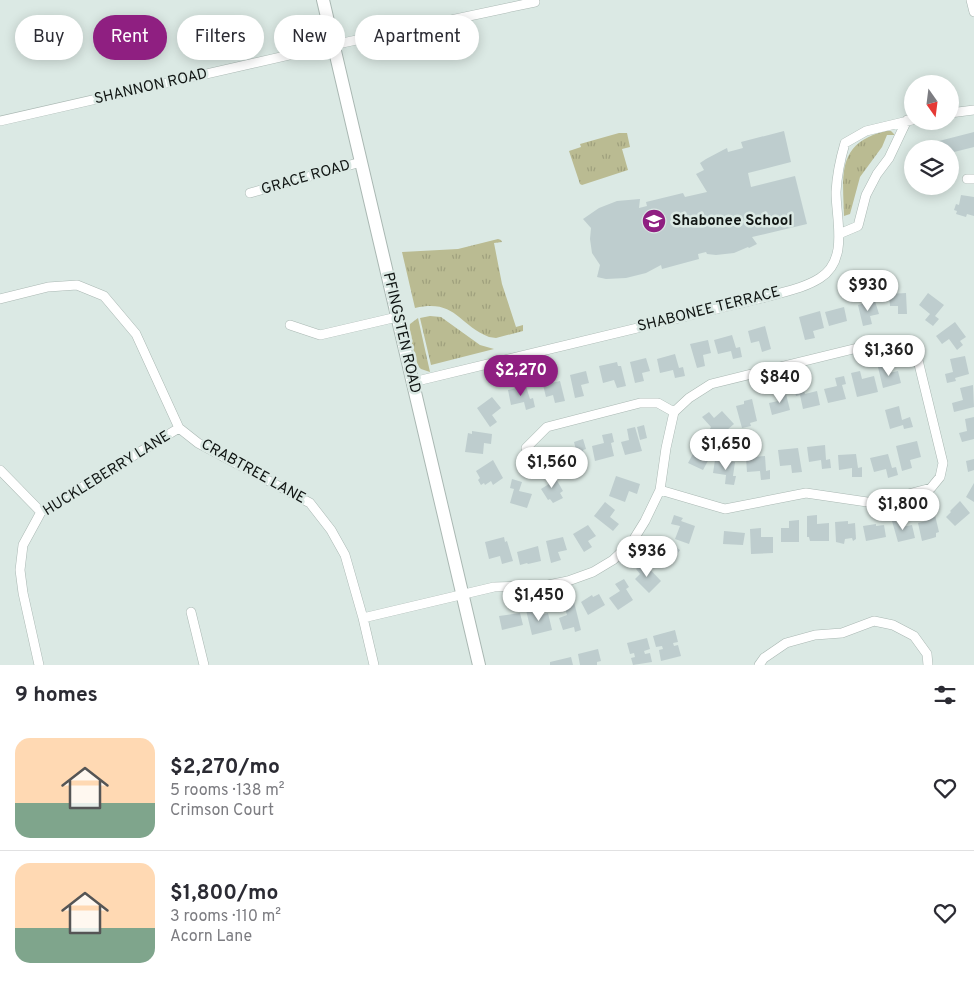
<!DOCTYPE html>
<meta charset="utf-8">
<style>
:root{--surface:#fff;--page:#f7f7f7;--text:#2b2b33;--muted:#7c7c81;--line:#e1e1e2;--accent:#8f1f81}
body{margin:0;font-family:Overpass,sans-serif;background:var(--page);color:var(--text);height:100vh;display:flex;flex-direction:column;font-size:19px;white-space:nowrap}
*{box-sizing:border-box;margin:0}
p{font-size:16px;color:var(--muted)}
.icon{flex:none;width:28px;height:28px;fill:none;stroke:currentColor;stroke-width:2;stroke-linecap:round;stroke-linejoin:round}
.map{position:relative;height:665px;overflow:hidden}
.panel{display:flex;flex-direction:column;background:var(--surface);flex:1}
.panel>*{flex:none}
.top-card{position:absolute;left:15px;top:15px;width:500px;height:45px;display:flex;gap:10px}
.needle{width:32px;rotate:166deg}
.tools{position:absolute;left:904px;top:75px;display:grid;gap:10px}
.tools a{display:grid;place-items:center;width:55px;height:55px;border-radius:50%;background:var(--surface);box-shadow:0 2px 12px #0003;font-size:25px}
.price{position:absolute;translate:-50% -42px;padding:0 11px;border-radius:18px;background:#fff;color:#222;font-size:16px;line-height:32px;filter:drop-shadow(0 1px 2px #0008)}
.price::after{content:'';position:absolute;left:50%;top:30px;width:15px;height:11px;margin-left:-8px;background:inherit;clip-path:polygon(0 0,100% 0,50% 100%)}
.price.active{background:var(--accent);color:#fff}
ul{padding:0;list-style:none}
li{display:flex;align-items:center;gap:15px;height:125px;padding:0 15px}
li+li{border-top:1px solid var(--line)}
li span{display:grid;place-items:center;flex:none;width:140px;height:100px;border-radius:15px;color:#555}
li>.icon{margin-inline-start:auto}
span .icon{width:60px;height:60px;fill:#fffc;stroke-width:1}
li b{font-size:21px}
h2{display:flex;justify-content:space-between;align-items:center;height:60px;padding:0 15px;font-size:21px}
.chip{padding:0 18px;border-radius:22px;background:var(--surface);box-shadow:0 2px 12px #0003;font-size:18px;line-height:45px}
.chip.active{background:var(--accent);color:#fff}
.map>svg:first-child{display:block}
</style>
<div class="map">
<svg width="974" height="665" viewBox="0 0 974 665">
<defs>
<pattern id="grass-tufts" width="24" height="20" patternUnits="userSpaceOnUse" patternTransform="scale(1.25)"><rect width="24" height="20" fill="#babb92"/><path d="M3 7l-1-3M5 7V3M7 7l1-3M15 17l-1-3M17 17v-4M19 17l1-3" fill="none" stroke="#9fa07d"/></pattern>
</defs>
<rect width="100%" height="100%" fill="#dbe9e4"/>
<path fill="url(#grass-tufts)" d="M886,131H891L894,134V135H887L882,147L860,177L850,214L844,216C843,175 836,143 886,131Z
M619,133H627L630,147L622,149L628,170L582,185L580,184L569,151L581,147L580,144Z
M498,239L501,240L502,242L494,243L502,284L516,327L523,325V331L496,338L489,337C457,324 456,299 415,308L402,252L458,249Z
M430,316L441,317L480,345L494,349L431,365L420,318Z
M418,318L430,372L421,369L418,366L409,333L410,324Z"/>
<path fill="#becdce" d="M784,131L791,162L748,173L751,187L795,176L807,224L752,237L757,244L749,248L748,247L734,253L716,255L707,254L706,252L698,254L699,259L662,269L661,265L646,273L626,278L606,279L597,277L600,265L592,253L590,239L591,228L583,219L599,208L617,201L640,199L639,208L647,206L646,202L683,193L685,197L707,192L696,174L704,170L700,163L706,159L723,150L727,148L728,152L743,148L741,142Z
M974,132V147L950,153V149H941L939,141Z
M961,195L974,197V216L967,214L966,217L956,214L957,211L954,210L956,204L959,205Z
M906,293L907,314H898V306H890L889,294Z
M928,293L944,305L935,316L939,319L933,326L925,320L930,314L919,305Z
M875,301L879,314L870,316L872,324L863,326L858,305Z
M844,307L847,321L829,326L825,312Z
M820,311L824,328L813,331L815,338L805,340L799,317Z
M955,322L966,337L960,341L963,345L957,350L949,339L942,344L936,336Z
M765,326L771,349L762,352L759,341L751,343L748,331Z
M732,335L736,348L740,347L742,357L733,359L731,351L718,354L714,340Z
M708,340L711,353L703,355L705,366L697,368L690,344Z
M675,354L679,368L683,367L685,376L675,378L673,370L660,373L657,359Z
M965,356L969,374L955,378L956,381L947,383L945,374L953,372L950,359Z
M646,358L650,371L642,373L644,381L635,383L630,362Z
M617,362L618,366H621L626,386L617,388L614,380L603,383L599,366Z
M887,364L889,373L898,371L901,383L883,388L878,367Z
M586,371L589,383L581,385L584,396L575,398L570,375Z
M860,371L862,379L874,376L878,392L857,397L851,373Z
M844,376L846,384L842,385L846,399L828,403L824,389L837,386L835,378Z
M560,381L565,401L555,403L553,395L546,397L543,385Z
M973,385L974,407L954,412L952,403L963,400L960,388Z
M526,386L530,399L533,398L535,407L526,410L524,402L511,405L508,390Z
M803,386L805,394L817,391L820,405L803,409L800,395L796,396L794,388Z
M785,390L790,410L772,415L769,403L778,401L776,392Z
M492,397L501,408L492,415L497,422L490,427L477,408Z
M752,399L757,421L750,423L751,426L742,428L736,406L744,404V401Z
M899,406L902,420L910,417L913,427L904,429L903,425L890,429L885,410Z
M722,411L734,424L720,436L716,433L715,434L710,429L711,427L702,417L709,412L714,418Z
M974,417V439L962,442L959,433L967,431L965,419Z
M644,425L647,438L640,440L637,427Z
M635,427L642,451L625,455L621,442L629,440L627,429Z
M472,431L492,434L491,444L484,443L483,454L465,452L468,433L472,434Z
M612,433L614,442L611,443L614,456L595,461L592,446L604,443L602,435Z
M583,439L586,449L583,450L586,463L566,468L563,453L576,450L574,442Z
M917,441L921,457L910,460L912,468L902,471L896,446Z
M825,445L826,460L830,459L831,468L822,469L821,460L809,462L807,447Z
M798,448L802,472L792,473L791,465L780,466L778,450Z
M695,450L710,457L703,470L688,463Z
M856,454L858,468L862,467V477H852V468L839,470L838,455Z
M888,454L892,468L896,467L898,475L888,478L886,469L874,472L870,458Z
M765,456L766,471L770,470V479L761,480L760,471L747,472L746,458Z
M974,459V470L968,472L966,461Z
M493,460L503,478L493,485L491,481L485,485L484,483L481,485L478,480L480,478L476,471Z
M715,460L735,462L733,476H736L734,485L725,484L726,475L713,473Z
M552,472L563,491L560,493L563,498L553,503L550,499L548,500L541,489L549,484L544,476Z
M616,476L640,484L637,494L629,491L625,502L609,496Z
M512,479L522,482L519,491L532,494L527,508L510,503L514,489L510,488Z
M974,483V502L966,497Z
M960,501L970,513L955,526L946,517L951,512L950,511Z
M605,502L615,510L610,517L619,524L613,531L594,516Z
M934,511L939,532L936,533V537L933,538L922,541L918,523L926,521L924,514Z
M674,515L683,518L681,521L695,526L689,544L675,539L680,526L671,524Z
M817,515V524L829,523V541H810L809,537H807V516Z
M900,519L902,527L912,525L915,538L898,542L892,521Z
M799,520V542H781V528H789V521Z
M848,521V524L855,523L856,539L853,541L852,538L845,539L844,544L836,542L835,522Z
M876,524V526L884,525L886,537L866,541L863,526Z
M588,525L596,536L588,541L592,547L584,552L573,534Z
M761,528V537H773V553L751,554L750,529Z
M724,531L745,533L743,545L723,544Z
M504,537L505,542L507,541L513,561L502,564L500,556L489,559L485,542Z
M563,537L567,550L558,552L561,560L551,563L546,541Z
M663,539L680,550L670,564L659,557L664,550L658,546Z
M538,546L541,561L528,564L527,563L520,565L517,552Z
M643,562L661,581L649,593L635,579L640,574L636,569Z
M624,579L629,587L626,589L633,600L618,610L609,598L620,591L615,584Z
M599,594L605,605L588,615L581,602L592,595L593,597Z
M574,602L581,630L575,632L574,627L563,630L559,618L567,615L564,605Z
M535,608L537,616L548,613L552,630L532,635L526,610Z
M520,613L523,625L502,630L499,616Z
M675,630L678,642L673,643L674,646L678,645L681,656L661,661L659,650L663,649L662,646L656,647L653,636Z
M647,638L650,649L644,651L645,654L650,653L652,662L633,665L631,658L635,657L634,653L630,654L627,643Z
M598,649L601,661L597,662V665H580L578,654Z
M571,657L573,665H550V662Z"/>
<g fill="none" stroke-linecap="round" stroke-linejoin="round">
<g stroke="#aab8b3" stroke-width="10">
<path id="minor" d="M971,0L974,12
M950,113L974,110
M0,121L333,45L535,2L534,0
M967,179H974
M250,193L361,162
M839,234L858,226L866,195L877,174L889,158L907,120
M0,299L48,287L77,285L104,296L136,334L179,428L198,443L310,503L331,530L345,555L363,618L374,665
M290,325L320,335L397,317
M413,382L762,298C781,292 803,289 820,278C849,260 836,219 836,192C837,174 840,160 845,143L866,131L912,120
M526,448L547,427L640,403H658L674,412
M0,470L41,512
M191,612L204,665
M363,618L494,587L548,585L568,581L593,572L613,560L632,542L645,521L660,490L666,448L674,412L689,398L711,384L886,341L905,343L917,356L943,463L940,477L931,488L874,503L806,493L725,509L660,490
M39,665L23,593L20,570L23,545L41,512L179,428
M759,665L764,658L786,643L815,635L842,633L874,621L893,625L914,636L927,654L928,665"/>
</g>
<g stroke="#aab8b3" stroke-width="14">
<path id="secondary" d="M323,0L479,665"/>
</g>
<use href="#minor" stroke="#fff" stroke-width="9"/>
<use href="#secondary" stroke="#fff" stroke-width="12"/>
</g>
<defs>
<g id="school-disc" transform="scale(1.25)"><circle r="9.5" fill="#8f1f81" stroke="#dbe9e4"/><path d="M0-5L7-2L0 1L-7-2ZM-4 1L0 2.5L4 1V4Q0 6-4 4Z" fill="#fff"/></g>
</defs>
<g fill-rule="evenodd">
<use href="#school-disc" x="654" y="221"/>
</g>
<g text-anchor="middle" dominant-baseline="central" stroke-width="5" stroke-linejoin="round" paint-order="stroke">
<g font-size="15" fill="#101513" stroke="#dbe9e4">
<text transform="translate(151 87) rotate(-13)">SHANNON ROAD</text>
<text transform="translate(306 178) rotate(-16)">GRACE ROAD</text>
<text transform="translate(709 310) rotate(-14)">SHABONEE TERRACE</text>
<text transform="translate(401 333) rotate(77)">PFINGSTEN ROAD</text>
<text transform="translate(253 472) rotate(29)">CRABTREE LANE</text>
<text transform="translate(107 474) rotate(-32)">HUCKLEBERRY LANE</text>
</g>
<g font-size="15" font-weight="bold" fill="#101513" stroke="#dbe9e4" text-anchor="start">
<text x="672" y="221">Shabonee School</text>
</g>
</g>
</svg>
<div class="tools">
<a><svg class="needle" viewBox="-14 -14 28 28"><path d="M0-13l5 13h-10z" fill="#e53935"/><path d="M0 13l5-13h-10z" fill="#7c7c81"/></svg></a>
<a><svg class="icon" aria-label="layers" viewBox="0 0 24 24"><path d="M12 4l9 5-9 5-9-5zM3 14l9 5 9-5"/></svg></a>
</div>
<b class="price" style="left:868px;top:312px">$930</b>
<b class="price" style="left:889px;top:377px">$1,360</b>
<b class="price active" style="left:521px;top:397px">$2,270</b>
<b class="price" style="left:780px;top:404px">$840</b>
<b class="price" style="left:726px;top:471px">$1,650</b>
<b class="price" style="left:552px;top:489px">$1,560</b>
<b class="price" style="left:903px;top:531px">$1,800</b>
<b class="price" style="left:647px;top:578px">$936</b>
<b class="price" style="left:539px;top:622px">$1,450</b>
<div class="top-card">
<a class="chip">Buy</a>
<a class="chip active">Rent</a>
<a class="chip">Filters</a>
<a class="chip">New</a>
<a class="chip">Apartment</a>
</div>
</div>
<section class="panel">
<h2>9 homes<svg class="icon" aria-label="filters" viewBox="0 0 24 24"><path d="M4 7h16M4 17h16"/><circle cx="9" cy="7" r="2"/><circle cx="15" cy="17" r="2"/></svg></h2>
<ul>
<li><span style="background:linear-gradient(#ffd9b3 65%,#7fa58c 0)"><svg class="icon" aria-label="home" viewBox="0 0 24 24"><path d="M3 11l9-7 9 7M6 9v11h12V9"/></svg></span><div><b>$2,270/mo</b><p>5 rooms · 138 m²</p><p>Crimson Court</p></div><svg class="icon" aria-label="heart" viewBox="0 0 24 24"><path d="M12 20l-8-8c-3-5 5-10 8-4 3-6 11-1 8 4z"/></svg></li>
<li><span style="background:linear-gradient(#ffd9b3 65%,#7fa58c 0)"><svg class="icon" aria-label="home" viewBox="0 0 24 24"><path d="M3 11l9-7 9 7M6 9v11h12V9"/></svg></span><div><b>$1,800/mo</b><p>3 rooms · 110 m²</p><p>Acorn Lane</p></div><svg class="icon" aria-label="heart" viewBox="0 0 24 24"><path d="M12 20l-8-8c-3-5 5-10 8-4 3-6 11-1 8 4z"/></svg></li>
</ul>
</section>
